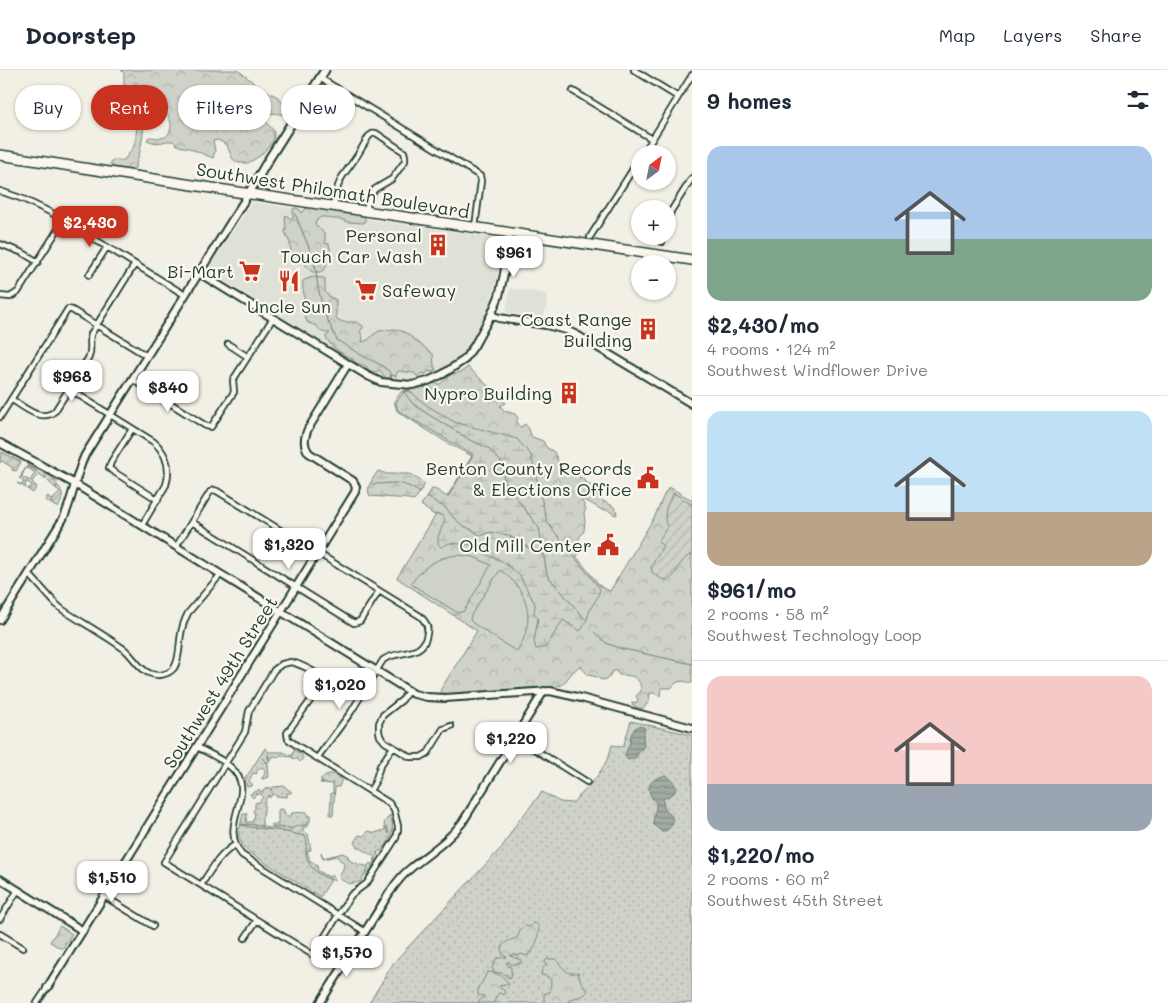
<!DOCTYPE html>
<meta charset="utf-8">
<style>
:root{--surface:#fff;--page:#f2f2f3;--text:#1f2937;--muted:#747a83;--line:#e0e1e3;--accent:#c8321e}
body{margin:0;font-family:Mali,sans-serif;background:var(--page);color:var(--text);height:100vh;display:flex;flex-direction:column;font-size:19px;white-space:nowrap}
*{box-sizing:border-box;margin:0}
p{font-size:16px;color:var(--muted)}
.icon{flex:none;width:28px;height:28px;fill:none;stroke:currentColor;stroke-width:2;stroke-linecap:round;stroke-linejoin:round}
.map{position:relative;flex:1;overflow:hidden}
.drawer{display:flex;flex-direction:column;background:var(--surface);width:475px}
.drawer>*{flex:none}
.guide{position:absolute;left:15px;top:15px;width:475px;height:45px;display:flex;gap:10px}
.needle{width:32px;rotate:32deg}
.buttons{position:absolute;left:631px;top:75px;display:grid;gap:10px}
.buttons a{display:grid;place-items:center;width:45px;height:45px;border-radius:50%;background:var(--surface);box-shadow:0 1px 4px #0004;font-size:25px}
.price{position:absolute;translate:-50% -42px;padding:0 11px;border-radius:10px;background:#fff;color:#222;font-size:16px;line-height:32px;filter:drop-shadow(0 1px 2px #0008)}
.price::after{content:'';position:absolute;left:50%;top:30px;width:15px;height:11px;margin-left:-8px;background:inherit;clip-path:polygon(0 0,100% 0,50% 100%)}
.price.on{background:var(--accent);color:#fff}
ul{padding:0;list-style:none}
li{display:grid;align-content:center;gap:10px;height:265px;padding:0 15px}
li+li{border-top:1px solid var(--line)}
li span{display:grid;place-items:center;height:155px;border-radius:15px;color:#555}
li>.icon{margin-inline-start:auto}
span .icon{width:90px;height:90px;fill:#fffc;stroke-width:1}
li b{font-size:21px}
h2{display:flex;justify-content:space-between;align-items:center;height:60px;padding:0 15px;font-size:21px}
.tag{padding:0 18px;border-radius:22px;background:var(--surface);box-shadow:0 1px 4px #0004;font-size:18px;line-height:45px}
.tag.on{background:var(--accent);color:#fff}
header{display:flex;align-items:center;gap:30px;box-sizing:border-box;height:70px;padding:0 25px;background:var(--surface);border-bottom:1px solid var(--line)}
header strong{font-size:24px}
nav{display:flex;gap:28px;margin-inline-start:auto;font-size:18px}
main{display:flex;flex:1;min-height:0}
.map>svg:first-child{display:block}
</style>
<header>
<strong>Doorstep</strong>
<nav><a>Map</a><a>Layers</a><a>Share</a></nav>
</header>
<main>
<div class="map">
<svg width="692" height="933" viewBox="0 0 692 933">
<defs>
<pattern id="grass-dots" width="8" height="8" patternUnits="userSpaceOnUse" patternTransform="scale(1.25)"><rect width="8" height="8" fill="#cfd2c8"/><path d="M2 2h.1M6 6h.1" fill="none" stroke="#b1b5ac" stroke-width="1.8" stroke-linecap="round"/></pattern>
<pattern id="forest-crowns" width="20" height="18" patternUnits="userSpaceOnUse" patternTransform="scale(1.25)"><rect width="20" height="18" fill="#cfd2c8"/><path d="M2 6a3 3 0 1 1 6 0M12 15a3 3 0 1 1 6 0" fill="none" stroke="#b1b5ac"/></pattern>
<pattern id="wetland-marsh" width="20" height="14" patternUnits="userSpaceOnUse" patternTransform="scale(1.25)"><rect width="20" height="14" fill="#cfd2c8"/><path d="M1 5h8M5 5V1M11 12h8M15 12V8" fill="none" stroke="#b1b5ac"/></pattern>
<pattern id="garden-furrows" width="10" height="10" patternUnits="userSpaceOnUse" patternTransform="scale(1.25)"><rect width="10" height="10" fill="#cfd2c8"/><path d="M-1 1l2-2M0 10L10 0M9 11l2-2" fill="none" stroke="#b1b5ac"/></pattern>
<pattern id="water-rules" width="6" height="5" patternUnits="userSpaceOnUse" patternTransform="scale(1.25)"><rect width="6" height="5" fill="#a2aba1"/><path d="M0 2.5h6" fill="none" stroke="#838c84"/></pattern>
</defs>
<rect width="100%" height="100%" fill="#f2f0e5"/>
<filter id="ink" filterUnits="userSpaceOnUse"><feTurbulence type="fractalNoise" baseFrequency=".02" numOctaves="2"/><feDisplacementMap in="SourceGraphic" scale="10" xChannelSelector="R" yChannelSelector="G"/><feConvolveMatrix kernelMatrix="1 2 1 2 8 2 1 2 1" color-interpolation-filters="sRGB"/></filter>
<g filter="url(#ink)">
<path fill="#e0e1d6" d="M252,132L504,169L497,208L489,238L466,280L456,291L432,306L416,311L400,312L388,310L369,303L207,200Z
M510,218L548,224L544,248L506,242V241Z"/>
<path fill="url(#grass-dots)" stroke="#77887e" d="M631,651L692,665V933H369L394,892L502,777L517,753L542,722L560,732L572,733C589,717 607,698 612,675L623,677Z
M265,678L268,682H283L292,686L294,680L301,684L303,688L300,692L297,689L292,688V686L290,687L283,686L281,684L280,687L273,686L272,689L270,690L268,684L269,691L268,693L262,688L268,694L269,707L262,709V708L265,704L264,702L266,701L262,697C260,699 256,700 257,703L256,704L254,703L251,706V708L249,711L253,715L247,717L245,707L249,703Z
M328,704H333L342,709L339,717H335L333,745H330L331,723H334L333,722V714L320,713L323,712H321V708L326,706Z
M285,716L287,719L291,721V723H287V727L276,726L273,724L269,728V725C263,732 265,732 264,740C264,747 260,747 263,756L246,754L242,755L256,758L277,760L305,766C308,772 306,777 306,783C307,796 318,805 331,810L320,827L247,781L242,775L239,767V761L243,744H247L246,752H253V749H254L255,743L253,742L255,738V733L259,732L263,727L260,723L258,725L257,723L253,728L250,724L259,720L261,722L270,717L271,721L273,717Z
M280,739H283L286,746H291L292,743L307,742V745L310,746V752H307L308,753C297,762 283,757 272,757V754L278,755V740Z
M390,745C396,759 391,770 381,781H379L376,783H378L375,793L368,804L367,806L366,803L369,798L360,812L349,814L340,809L339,806L343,799L344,793L340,790L337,786L323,789L321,782L323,788L343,783L348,786L349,790C355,793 361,796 368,796L370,793L372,794V797L374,792L375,787L356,776L354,772L359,765L363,766L369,761L375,763L387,759L389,764L387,757L385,759L384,753Z"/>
<path fill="url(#forest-crowns)" stroke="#77887e" d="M121,0H238L260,18L278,27L288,40L287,45C280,45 275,42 269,44L266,47V52L274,61V69L269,76L260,86L248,93H239L235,91L232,88L227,75L218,70L213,71L215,80L213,88L189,78L179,76L176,74L173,71C161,70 161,76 147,70L149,67C154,67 161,69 165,67C169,65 170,61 171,57C172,45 161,37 151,36C144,50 143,66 140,81C139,86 136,91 136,97L132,100L114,97L110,94L113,90L121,91L125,89L134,76L136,67L137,52L144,35L146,26L142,17L136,12L129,18L124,17V3Z
M308,137C315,139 313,138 320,138C325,137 332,140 336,142L341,140L346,143L362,145L365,147V151L364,153L347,152L341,149H332L325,147H321L317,150L315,154L325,164V173L329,174C330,177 331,184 330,188C328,192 326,192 326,198L321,202H312L307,197L301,185L295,186L291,183L290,173L285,162L286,158L285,147L286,145L291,149L293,148V139L295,138L299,139L302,143L306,138Z
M313,207L324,208L325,210V222L330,227L336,230V247L338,250L343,252H356L363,256V258L360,261L363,268L362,272L368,270L373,265L379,261L394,259L399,260L406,263L433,284L434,296L436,300L432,302L428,301L426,304L421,303L419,306H417L414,303L399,301L397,302L396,306L391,305L389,309H386L381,301L379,300L375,303L370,302L366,296L356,293L353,289L346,286L333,277L326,268V266L330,263C318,263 322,260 315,255C314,255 308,253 308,253C302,244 304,234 304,224C303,219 302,216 303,211L307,209Z
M468,297L506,333L500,336L505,341L515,344L518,348C516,352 517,355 521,357L523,356L524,354C530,357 529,361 532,367L543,371L546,377L554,382L559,393L565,397L573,400L580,407L595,419L598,426L603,431L613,436L616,440L617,444L615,445L608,440H602L592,434L584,430L582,431L586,439L584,443L585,451L584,461L579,468L577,477L581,479C582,483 579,484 576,486L601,517L610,521L655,446L664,425L669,417L692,430V613C682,611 678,609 671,618H661L660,626L654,623H650L649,631L644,638C639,639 634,637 631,633L637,632L638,630L636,626L641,621C641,607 632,605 619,605L616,601H613L607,609L601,610L597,607L588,605L580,596C573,600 567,610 561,616L558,615L554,619L527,618L510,621L440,624L441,619L477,561L397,508L472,386L449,374L397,341L394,331L402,321L426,317L431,313L440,314L445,310L449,305L461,302Z
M536,853L539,856C538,867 537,879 527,886L521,884L518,886L514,884L510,886L521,890L520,894H509V891L506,893L508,896L511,897V902L512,905L510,908L502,903L494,902L492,898L496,889C500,887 504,888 507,887L504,886C496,875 509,870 517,868L521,859L525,856L530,857L532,854Z
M548,889H555C563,896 566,907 578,902L581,912L584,916V918L588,920C585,927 577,927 570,929V932L568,931V933H544V924L550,922L551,910L547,906L541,905L542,899L546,895L545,891Z
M487,902C497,903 505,906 509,915L505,914L500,915V918L504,920L505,924L504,925L499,923L496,926L494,933H477L484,927V926L478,925V917L482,913Z"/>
<path fill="url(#wetland-marsh)" stroke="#77887e" d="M405,321L411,322L425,334L454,352L517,369L531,385L547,452L600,519C599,526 594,532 591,538C587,547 587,553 580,561L563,550L546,577L536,579L534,572L538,548L534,544L535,534L520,506L512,499L502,491L478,481L473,475L449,473L444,476L441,477L438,474V467L445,450L443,446L439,444L434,445L421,435L432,419C438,419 442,425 448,427L473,385L399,341L397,338L396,332Z
M378,401L387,404H410L425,414L414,431L409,429L370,426C365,417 373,409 378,401Z
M60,856L72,864L62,879L50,872Z"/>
<path fill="url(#garden-furrows)" stroke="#77887e" d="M2,382L21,392L16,401L12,400L13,398L2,391L0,393V386Z
M28,393L58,410V412L53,410C63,421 65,424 58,438L45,430L48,426L50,429L52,430L51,432L52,433L54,430L53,429L60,423L58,420L55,418L57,416L54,417L46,409L45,410L46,406L44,409L41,405L39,404L32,411L35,416H37L33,423L27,419L30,418L32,415L27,412L25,415L26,418L17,413L22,415L24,411L19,408L21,406L30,411L35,403L28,398L25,399L22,406L21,405L27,396L37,401L26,394Z
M674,423L692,435V485C673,489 678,526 652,502L651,497L663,476L658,472L667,457C662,445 667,433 674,423Z
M308,753L309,754C308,758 306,757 303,757V761L308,764L311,780L307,781L310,791L313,792L318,797L317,800L329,807L332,805L335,811C321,806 307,799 306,782C306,776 308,771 305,766L277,760L256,758L241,755C255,752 267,761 280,757L283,759L286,757L292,759L296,756L305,755Z"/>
<path fill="#cfd2c8" stroke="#77887e" d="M458,485L474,487L491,495L464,541L458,543L411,514C422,497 437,487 458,485Z
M500,500C530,520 536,552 517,582L474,554L470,550L471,545Z"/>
<path fill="url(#water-rules)" stroke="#6e7f75" d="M640,656L645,658L643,667L644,676L635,688L628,690L625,687V684L629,676L631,665L635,658Z
M665,705C671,707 675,713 676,719L674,723L663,729C663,733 664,738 666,741C670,745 669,742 672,747C675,755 668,761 662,762L654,755C652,748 656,742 656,735C656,731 654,731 652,728C644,714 653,709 665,705Z"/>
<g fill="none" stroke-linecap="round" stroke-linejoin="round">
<path stroke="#6e7f75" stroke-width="1" d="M295,144L313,187L316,201L318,218L324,242L337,270L361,285L381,295L390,302L392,308
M404,322L412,333L426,343L470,370L488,378L501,392L502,402L506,414L539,458L547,505L584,548
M372,414C394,414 399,409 419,422
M427,427L446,438L453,447L462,455L474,461L480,465H483L490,462L508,465L529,478L543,485
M594,562L606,573L619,578L692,594"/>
<g stroke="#1f3d34" stroke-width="8">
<path id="street" d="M634,0L678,27
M320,8L480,106L481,111L475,157
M573,21L652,69
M643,84L692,5
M0,121L23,129L52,143L185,225
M333,136L338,116L342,107L357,86L369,66L372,64L376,63L404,82L405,86V91L392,109L375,119L372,123L368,131L366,142
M668,152L671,141L692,108
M590,167L640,88
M662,172L663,166
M0,174L23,183L38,192
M89,205L107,177
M0,226L10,227L18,222L64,150
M228,274L248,287
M132,309L206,356L211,357L234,322L233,310L273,248
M69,319L154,372C167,384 171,398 166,415L142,455
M11,329C24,337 41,353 55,341L89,287C92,279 89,272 91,264L135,194
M0,347L68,239L72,240L147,286
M132,359L111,392L109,398L111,400L158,430
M192,452L354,553L360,551L379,521
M176,477L210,422L214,420L217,421L420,546C425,551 429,556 427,563C424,589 398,579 383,590L351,642L317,688
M29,504L56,534L63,540C83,553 105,565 124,579C133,586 139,599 149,603C157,607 168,605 174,598C180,589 179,574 181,564C182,557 185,549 188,543L221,504
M291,592C297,593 315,601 319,606C319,608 319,609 320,611L310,631L289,660L287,663L288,669L296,675L389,733L394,740L398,756V760L396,768L367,813L351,825L313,885L164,792L245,662L249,641L274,600L282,594Z
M408,621L402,630L383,645L379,653V661L380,666L385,672L410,687H421L428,683L443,659L451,656
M515,667L587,712
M197,677C210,684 227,691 236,703C254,726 218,756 242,785L364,861
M370,721L375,712L380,696L393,677
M201,815C211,800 219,785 235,775
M104,826L153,856
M0,849L18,820
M0,864L23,878
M245,868L257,850
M37,933L47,918"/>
</g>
<g stroke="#1f3d34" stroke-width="10">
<path id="secondary" d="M199,203L368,306L381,312L412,315L428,311L443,304L464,290L474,276L491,245L499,226L504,204L510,164
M491,245L499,248L546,255L566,260L577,265L692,334
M0,373L75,414L414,624L427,627L445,628L550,621L581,628L692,658
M0,550L63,449C73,429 75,406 85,385L249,123
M0,809L83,861
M47,918L355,422L356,417L353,411L309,383C303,375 304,368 308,359L348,294
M320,933L390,822C396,813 403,804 411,798C430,782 446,773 462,753L544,621"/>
</g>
<g stroke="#1f3d34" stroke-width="11">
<path id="primary" d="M249,123L267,92L325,0"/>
</g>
<g stroke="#1f3d34" stroke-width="12">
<path id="highway" d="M0,85L231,121L692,190"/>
</g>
<use href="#street" stroke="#fbf7ec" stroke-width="4.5"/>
<use href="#secondary" stroke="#fbf7ec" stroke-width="6"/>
<use href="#primary" stroke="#fbf7ec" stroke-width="7"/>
<use href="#highway" stroke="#fbf7ec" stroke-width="9"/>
</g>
</g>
<defs>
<g id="building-bare" transform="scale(1.725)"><path d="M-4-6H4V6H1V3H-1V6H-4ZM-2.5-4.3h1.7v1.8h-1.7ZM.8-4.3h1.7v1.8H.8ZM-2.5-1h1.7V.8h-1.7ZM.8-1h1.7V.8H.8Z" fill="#c8321e" stroke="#fbf7ec" stroke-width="2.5" paint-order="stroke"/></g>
<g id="supermarket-bare" transform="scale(1.725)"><path d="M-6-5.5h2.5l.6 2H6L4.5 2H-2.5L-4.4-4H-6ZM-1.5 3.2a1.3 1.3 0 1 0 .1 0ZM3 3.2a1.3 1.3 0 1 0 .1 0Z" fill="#c8321e" stroke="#fbf7ec" stroke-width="2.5" paint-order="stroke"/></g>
<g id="restaurant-bare" transform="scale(1.725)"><path d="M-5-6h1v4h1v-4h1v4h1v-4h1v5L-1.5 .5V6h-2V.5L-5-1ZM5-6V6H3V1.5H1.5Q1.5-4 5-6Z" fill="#c8321e" stroke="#fbf7ec" stroke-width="2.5" paint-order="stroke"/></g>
<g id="civic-bare" transform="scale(1.725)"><path d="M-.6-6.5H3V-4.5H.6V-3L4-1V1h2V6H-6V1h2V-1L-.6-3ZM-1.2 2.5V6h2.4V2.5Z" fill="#c8321e" stroke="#fbf7ec" stroke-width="2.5" paint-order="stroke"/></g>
</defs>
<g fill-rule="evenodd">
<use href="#building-bare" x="438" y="175"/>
<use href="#supermarket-bare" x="250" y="201"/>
<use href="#restaurant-bare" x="289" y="211"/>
<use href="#supermarket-bare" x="366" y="220"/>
<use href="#building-bare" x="648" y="259"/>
<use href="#building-bare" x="569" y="323"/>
<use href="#civic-bare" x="648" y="408"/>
<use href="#civic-bare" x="608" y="475"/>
</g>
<g text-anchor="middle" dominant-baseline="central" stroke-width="4.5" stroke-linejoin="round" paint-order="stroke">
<g font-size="18" fill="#1f3d34" stroke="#fbf7ec">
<text transform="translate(333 120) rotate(9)">Southwest Philomath Boulevard</text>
<text transform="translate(220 612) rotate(-58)">Southwest 49th Street</text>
</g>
<g font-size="18" fill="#1f3d34" stroke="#fbf7ec" text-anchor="end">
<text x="422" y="165">Personal<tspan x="422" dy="21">Touch Car Wash</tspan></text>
<text x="234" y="201">Bi-Mart</text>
<text x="382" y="220" text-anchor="start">Safeway</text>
<text x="289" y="236" text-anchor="middle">Uncle Sun</text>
<text x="632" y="249">Coast Range<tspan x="632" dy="21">Building</tspan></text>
<text x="552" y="323">Nypro Building</text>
<text x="632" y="398">Benton County Records<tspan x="632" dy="21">&amp; Elections Office</tspan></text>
<text x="592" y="475">Old Mill Center</text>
</g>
</g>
</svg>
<div class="buttons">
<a><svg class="needle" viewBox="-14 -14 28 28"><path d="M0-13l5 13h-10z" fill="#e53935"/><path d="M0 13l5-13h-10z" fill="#747a83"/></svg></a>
<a>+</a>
<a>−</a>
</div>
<b class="price on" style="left:90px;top:178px">$2,430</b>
<b class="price" style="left:514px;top:208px">$961</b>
<b class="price" style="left:72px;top:332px">$968</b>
<b class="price" style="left:168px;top:343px">$840</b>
<b class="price" style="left:289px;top:500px">$1,320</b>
<b class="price" style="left:340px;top:640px">$1,020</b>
<b class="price" style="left:511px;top:694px">$1,220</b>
<b class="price" style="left:112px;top:833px">$1,510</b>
<b class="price" style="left:347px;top:908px">$1,570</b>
<div class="guide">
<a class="tag">Buy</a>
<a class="tag on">Rent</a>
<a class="tag">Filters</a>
<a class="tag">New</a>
</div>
</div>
<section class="drawer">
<h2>9 homes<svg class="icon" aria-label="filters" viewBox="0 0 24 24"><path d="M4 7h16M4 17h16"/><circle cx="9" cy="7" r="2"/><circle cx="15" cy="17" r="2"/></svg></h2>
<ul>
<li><span style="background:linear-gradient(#a9c7e8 60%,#7fa58c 0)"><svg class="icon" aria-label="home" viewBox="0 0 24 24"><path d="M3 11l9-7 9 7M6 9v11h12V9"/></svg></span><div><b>$2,430/mo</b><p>4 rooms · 124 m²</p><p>Southwest Windflower Drive</p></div></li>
<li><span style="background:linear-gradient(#bfe0f5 65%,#b9a48a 0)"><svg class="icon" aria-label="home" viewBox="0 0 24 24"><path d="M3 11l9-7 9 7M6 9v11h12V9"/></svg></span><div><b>$961/mo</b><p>2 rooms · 58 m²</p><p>Southwest Technology Loop</p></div></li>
<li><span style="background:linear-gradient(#f6c9c9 70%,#9aa5b1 0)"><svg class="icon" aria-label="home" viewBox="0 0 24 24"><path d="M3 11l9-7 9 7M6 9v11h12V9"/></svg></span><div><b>$1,220/mo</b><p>2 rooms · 60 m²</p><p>Southwest 45th Street</p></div></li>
</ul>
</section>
</main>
